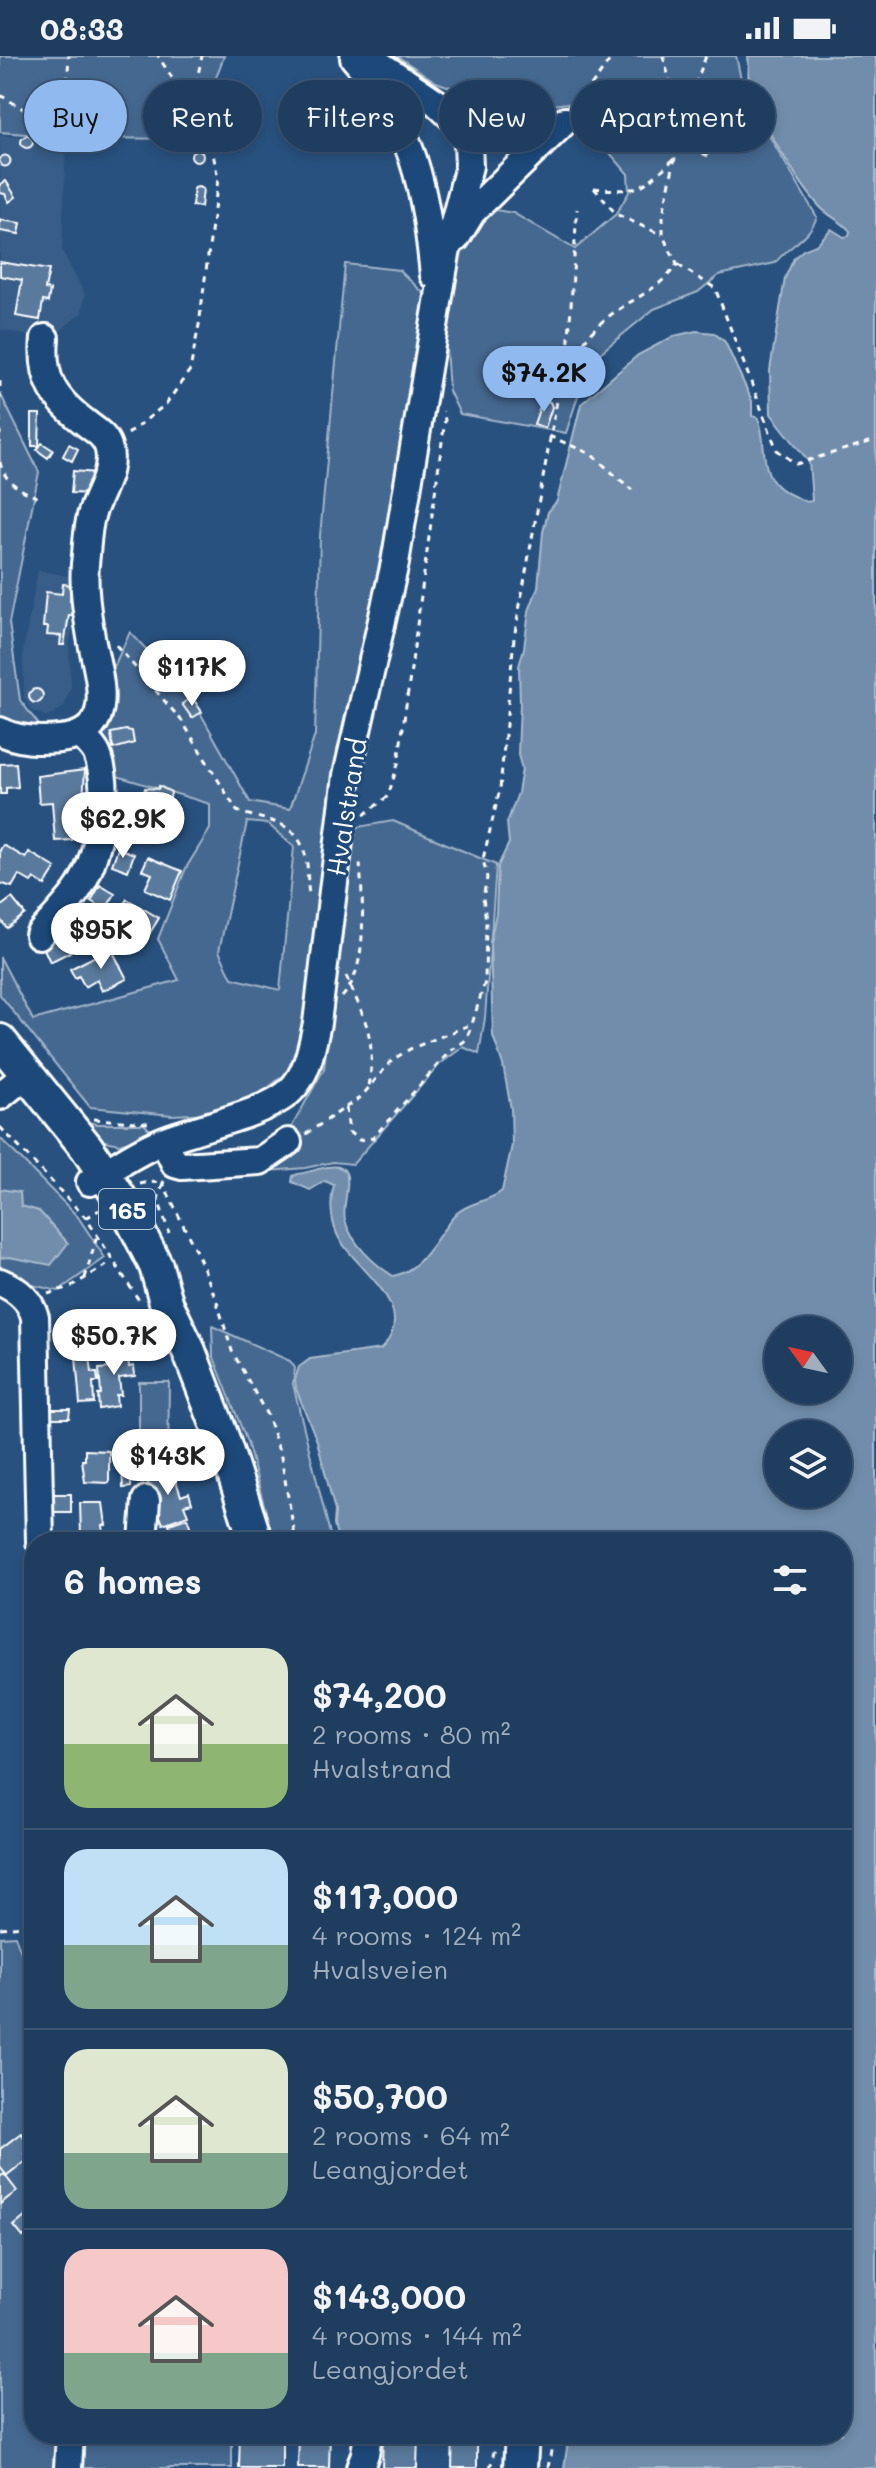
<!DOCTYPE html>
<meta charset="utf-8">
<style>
:root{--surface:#1e3d5f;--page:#264465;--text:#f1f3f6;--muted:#a1aebd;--line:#3c5674;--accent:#90b9f0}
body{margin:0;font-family:Mali,sans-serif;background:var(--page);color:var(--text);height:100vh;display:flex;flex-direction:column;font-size:30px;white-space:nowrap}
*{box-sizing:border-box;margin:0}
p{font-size:26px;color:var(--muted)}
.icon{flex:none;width:44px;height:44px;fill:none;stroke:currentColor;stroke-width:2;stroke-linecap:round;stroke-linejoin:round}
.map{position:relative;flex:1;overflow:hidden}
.details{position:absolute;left:24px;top:1476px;width:828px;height:912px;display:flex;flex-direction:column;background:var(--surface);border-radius:32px;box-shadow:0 4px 12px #0003,0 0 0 2px var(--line)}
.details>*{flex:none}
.guide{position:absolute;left:24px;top:24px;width:828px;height:72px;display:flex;gap:16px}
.needle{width:52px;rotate:303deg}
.buttons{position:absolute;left:764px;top:1260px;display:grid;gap:16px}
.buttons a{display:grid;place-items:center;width:88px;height:88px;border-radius:50%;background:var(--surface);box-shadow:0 4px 12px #0003,0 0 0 2px var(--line);font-size:40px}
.price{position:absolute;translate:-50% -68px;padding:0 18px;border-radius:28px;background:#fff;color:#222;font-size:26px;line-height:52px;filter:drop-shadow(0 2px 4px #0008)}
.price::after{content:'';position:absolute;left:50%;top:48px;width:24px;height:18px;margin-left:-12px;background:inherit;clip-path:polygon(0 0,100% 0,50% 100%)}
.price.current{background:var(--accent);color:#111}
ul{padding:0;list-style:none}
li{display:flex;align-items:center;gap:24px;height:200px;padding:0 40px}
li+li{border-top:2px solid var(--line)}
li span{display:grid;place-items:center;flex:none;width:224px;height:160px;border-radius:24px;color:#555}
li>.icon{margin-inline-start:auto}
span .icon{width:96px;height:96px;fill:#fffc;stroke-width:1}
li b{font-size:34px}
h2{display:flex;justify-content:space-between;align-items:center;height:96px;padding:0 40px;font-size:34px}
.chip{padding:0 28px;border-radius:36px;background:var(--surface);box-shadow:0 4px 12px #0003,0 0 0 2px var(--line);font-size:28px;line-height:72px}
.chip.current{background:var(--accent);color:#111}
.status{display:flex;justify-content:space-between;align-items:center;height:56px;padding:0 40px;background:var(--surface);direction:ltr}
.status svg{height:22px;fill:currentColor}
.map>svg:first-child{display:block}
</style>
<div class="status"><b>08:33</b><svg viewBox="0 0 49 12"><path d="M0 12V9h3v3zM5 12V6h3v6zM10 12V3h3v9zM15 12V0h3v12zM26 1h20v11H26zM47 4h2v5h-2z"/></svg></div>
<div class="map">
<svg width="876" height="2412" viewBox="0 0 876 2412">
<rect width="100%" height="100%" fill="#28517f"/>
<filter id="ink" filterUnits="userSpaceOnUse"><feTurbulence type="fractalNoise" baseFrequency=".0125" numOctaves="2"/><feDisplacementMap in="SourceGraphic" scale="16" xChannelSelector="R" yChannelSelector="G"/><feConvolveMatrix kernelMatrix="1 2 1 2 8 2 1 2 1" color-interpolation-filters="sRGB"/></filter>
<g filter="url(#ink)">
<path fill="#375d88" d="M0,79L66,86L62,195L85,238L82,256L49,285L0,273Z
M38,514L72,521L77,549L69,589L71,631L64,651L47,661L32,655L24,641L23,596Z"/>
<path fill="#446890" stroke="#a2b4c8" stroke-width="2" fill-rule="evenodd" d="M0,0H224L193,83L79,82L0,76Z
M397,0H736L744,37L817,161C808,184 790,188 775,207L719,219L698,236L654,253L589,306L566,377L460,358L449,335L445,278L448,223L464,186L484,159L496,154L513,157L575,193L616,158L629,136L628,118L567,47L516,54L436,26Z
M345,208L399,214L432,245L335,727L308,972L296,1010L261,1037L211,1057L172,1059L90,1051L0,939V901L33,964L179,924L158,883L186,812L210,773V748L107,717L102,690L0,677V337L39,416L9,567L20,644L46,678L90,662L130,576L192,642L250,746L290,753L315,679L320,480ZM247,766L268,768L294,791L280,934L232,922L219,895Z
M393,765L496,809L485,962L479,998L463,991L440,1008L353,1108L333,1106L305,1112L267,1115L324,1013L352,772Z
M79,1064L97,1068H144L154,1078L119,1088L91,1082Z
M0,1082L78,1161L105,1202L58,1235L15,1225L0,1218Z
M212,1270L290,1305L295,1312L293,1328L332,1486H274L247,1386L213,1299Z
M139,1326H169L168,1407H139Z
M15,1880L34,1931V2378H232V2412H0V1881Z"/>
<path fill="#718dab" stroke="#aabbcd" stroke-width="2" fill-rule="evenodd" d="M748,0H876V2412H564L569,2378H842V1486H339L334,1469L335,1455L317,1385L296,1333L295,1323L299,1311L310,1303L381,1293C421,1253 359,1215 340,1184C331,1169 329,1145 334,1129L325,1125L310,1134L292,1126L293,1120L298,1118C310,1117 330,1107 341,1112C355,1117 341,1150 345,1164C351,1187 374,1208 393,1220C423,1215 437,1178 456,1158C468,1146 489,1146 502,1135L512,1089L511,1053L503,1009L493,980L490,887L496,857L498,810L509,787L507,767L518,737L522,713L518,699L520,647L519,610L524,592L529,555L538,531L543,476L548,456L557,445L581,348L638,299L674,280L696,275L714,277L725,286L752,345V360L758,362C767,382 759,413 777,430C784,437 797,441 806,446L812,445L809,406L771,358L770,314L785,222L794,202L803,194L816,189L831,173L844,181L849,180L850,175C842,165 830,161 821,152C802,132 754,57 749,30C747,21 750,11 748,0ZM778,1274H838V1334H778ZM778,1378H838V1438H778Z
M0,1133L20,1136L21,1150L39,1155L68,1187L51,1209L9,1201L0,1202Z"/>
<path fill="#5a7a9d" stroke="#fff" stroke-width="2" d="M653,35L655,44H651L655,59H658L661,78L653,80L643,38Z
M705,80L712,94L707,100L703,98L697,84Z
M21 86a6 6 0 1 1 12 0a6 6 0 1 1-12 0Z
M191 100a6 6 0 1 1 12 0a6 6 0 1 1-12 0Z
M-0.5 105a5.5 5.5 0 1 1 11 0a5.5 5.5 0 1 1-11 0Z
M6,125L16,141L9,146L5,138L0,137V128Z
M198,131L203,133L201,151L192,150L194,132Z
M0,164L21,167L19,178L0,175Z
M0,206L49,214L45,233L50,234L48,246L43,245L40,264L16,260L22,224L0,220Z
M545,344L550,346L552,351L545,372L534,368L541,348Z
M32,358H40L39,390H32Z
M42,387L53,394L48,402L37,394Z
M69,388L78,393L72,405L63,400Z
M73,415L96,417L95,438L71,437Z
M63,528L71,529L70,545H75L74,560L69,559L64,589H60L61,580L47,579L48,571H43L46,536L62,538Z
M29 640a7 7 0 1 1 14 0a7 7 0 1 1-14 0Z
M192,641L202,656L192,662L182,648Z
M126,674L132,675L134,687L113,693L111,677Z
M16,707L18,731L6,732V738H0V708Z
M85,714L83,744H79L81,771H71L72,784L55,785L52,746L39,747L37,720Z
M159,730L171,736L166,762L145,758L146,751L141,750L145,732L158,733Z
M3,789L26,802L29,796L56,812L45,829L34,822L31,826L19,819L12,831L0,827V794Z
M118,792L134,798L128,815L112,809Z
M148,801L182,815L170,844L145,833L152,818L142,814Z
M100,829L115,838L105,854L91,845Z
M12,842L25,858L7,872L0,863V851Z
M127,843L159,862L143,888L120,874L128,861L119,856Z
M59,873L70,896L50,906L39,882Z
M105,875L111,887L103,890L98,879Z
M111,892L127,923L102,935L97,924L85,931L79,920L75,922L70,913Z
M114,1268L123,1269V1280H114Z
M127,1290L129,1311L134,1310L135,1320L119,1322L121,1339H116L117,1350L99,1353L98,1339L101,1338L99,1313L110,1312L108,1292Z
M90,1300L92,1317H97L98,1326H93L94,1347L80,1348L76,1301Z
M52,1353H70L69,1362H52Z
M85,1394L109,1395V1427L85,1426L82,1404H85Z
M122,1411H132L131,1431L123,1432Z
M161,1414L163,1420L173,1416L181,1440L189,1437L192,1447L184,1449L188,1459L163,1468L147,1425L153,1423L151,1417Z
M51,1438H71V1456H51Z
M80,1447H103L106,1469H103L104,1479L81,1480Z
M187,1462L192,1475L173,1482L169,1468Z
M34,2072V2100L30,2094L25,2098L29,2103L7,2120L0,2111V2093L21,2077L23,2080Z
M4,2118L17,2135L0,2148V2121Z
M26,2160L34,2172L23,2181L14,2170Z
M240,2378H282V2412H239Z
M299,2378H330L329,2412H298Z
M383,2378H418L417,2412H382Z
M453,2378H477V2412H452Z"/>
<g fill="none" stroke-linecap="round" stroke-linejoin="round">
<g stroke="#fff" stroke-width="32">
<path id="minor" d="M354,2C414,70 425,132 434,219
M456,182L472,156L565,65
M0,675C18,685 39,685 60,683C120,677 98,621 91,581C87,557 83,532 85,508C87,492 87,475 91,460C97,438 116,414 108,390C104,379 96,375 87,368C54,343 41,324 45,282
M39,879C51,865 65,851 76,836C99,806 112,734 97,698C94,691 86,684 81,679
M0,1040L27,1018
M164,1085L175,1108L182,1110L260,1105L288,1086
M90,1126C115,1111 137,1095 165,1084C196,1072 268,1057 290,1035C308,1018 312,990 317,967L347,719L395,507L446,198L469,110L468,87L458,67L437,47L367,0
M0,1226C17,1233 30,1243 35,1261L40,1486
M143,1486L146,1444
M68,2412L70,2378
M360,2412L365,2398L368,2378"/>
</g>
<g stroke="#fff" stroke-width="38">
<path id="major" d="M0,985L87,1092L127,1153L156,1210L167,1249L189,1295L222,1381L256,1486
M520,2412L522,2378"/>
</g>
<path stroke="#fff" stroke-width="3" stroke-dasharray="6 6" stroke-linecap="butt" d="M663,0L678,54
M0,39L25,54L64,60
M577,49L613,0
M191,51L202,0
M59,85L65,61L69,0
M594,132C641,137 641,133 675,102
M594,132L616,158L662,179
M678,209L715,232L777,394L796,408L876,384
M570,310L568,298L577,153
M0,325V388
M128,378L166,348L190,314L199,269L218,123L211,87L191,51L158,0
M549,380L591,398L632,434
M0,406C4,427 21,434 39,442
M116,589L182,665L237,755C268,767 297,762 306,802C309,815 306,828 310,841
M364,759L388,740L398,708L445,364L443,355
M346,920C366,966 376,979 369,1031
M342,941C370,911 362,844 360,806
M346,1052L349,1076L359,1084L373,1082L449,996L466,984L472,968
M94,1063L149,1067
M0,1071L86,1162L140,1246
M306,1078L361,1041L392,1004L410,993L472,968L485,926L486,865L483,842L487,822L483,803L500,733L514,582L558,339C570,310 581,281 608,261C632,242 660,234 677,208L663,180V158L675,102L678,54L695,29L706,0
M164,1125L163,1127L202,1208L217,1246L232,1295L267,1359L281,1401L296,1486
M140,1128L150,1126L163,1127L158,1143L169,1177
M86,1162L99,1154
M85,1222L97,1180
M48,1238L72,1230L112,1206
M0,1872L34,1869
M490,2412L495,2392
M548,2412L554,2378"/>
<use href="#minor" stroke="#1f4a7a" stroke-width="26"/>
<use href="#major" stroke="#1f4a7a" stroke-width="32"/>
</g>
</g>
<g text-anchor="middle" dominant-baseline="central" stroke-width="6" stroke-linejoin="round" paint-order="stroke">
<rect fill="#1f4a7a" stroke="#bcc9d7" stroke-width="2" x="99" y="1133" width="56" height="40" rx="6"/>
<g font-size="24" font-weight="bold" fill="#fff">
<text x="127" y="1153">165</text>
</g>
<g font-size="26" fill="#fff" stroke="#1f4a7a">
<text transform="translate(346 751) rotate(-81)">Hvalstrand</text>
</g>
</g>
</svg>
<div class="buttons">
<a><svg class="needle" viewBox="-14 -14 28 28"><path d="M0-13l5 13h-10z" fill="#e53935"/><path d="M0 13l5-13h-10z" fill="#a1aebd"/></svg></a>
<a><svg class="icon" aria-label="layers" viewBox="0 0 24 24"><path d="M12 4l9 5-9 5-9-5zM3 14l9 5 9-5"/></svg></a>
</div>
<b class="price current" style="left:544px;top:358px">$74.2K</b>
<b class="price" style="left:192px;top:652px">$117K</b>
<b class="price" style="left:123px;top:804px">$62.9K</b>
<b class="price" style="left:101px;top:915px">$95K</b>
<b class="price" style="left:114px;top:1321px">$50.7K</b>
<b class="price" style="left:168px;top:1441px">$143K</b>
<div class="guide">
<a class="chip current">Buy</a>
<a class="chip">Rent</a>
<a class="chip">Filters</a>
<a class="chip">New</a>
<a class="chip">Apartment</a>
</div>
<section class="details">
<h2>6 homes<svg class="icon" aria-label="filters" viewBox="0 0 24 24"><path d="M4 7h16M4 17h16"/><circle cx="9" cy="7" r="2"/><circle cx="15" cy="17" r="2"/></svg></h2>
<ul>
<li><span style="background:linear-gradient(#dfe7d0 60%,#8fb573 0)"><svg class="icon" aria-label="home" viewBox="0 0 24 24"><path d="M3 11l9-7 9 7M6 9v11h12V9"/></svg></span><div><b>$74,200</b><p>2 rooms · 80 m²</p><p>Hvalstrand</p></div></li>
<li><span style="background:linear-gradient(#bfe0f5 60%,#7fa58c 0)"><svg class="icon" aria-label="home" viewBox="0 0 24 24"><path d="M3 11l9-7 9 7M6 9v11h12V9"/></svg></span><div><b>$117,000</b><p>4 rooms · 124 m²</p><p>Hvalsveien</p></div></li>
<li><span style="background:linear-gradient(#dfe7d0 65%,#7fa58c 0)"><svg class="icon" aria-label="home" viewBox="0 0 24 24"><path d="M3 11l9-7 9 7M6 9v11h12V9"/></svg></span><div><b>$50,700</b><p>2 rooms · 64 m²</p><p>Leangjordet</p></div></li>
<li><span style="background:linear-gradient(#f6c9c9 65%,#7fa58c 0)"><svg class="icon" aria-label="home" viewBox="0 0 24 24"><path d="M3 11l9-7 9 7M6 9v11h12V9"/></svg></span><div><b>$143,000</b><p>4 rooms · 144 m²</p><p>Leangjordet</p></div></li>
</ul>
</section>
</div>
